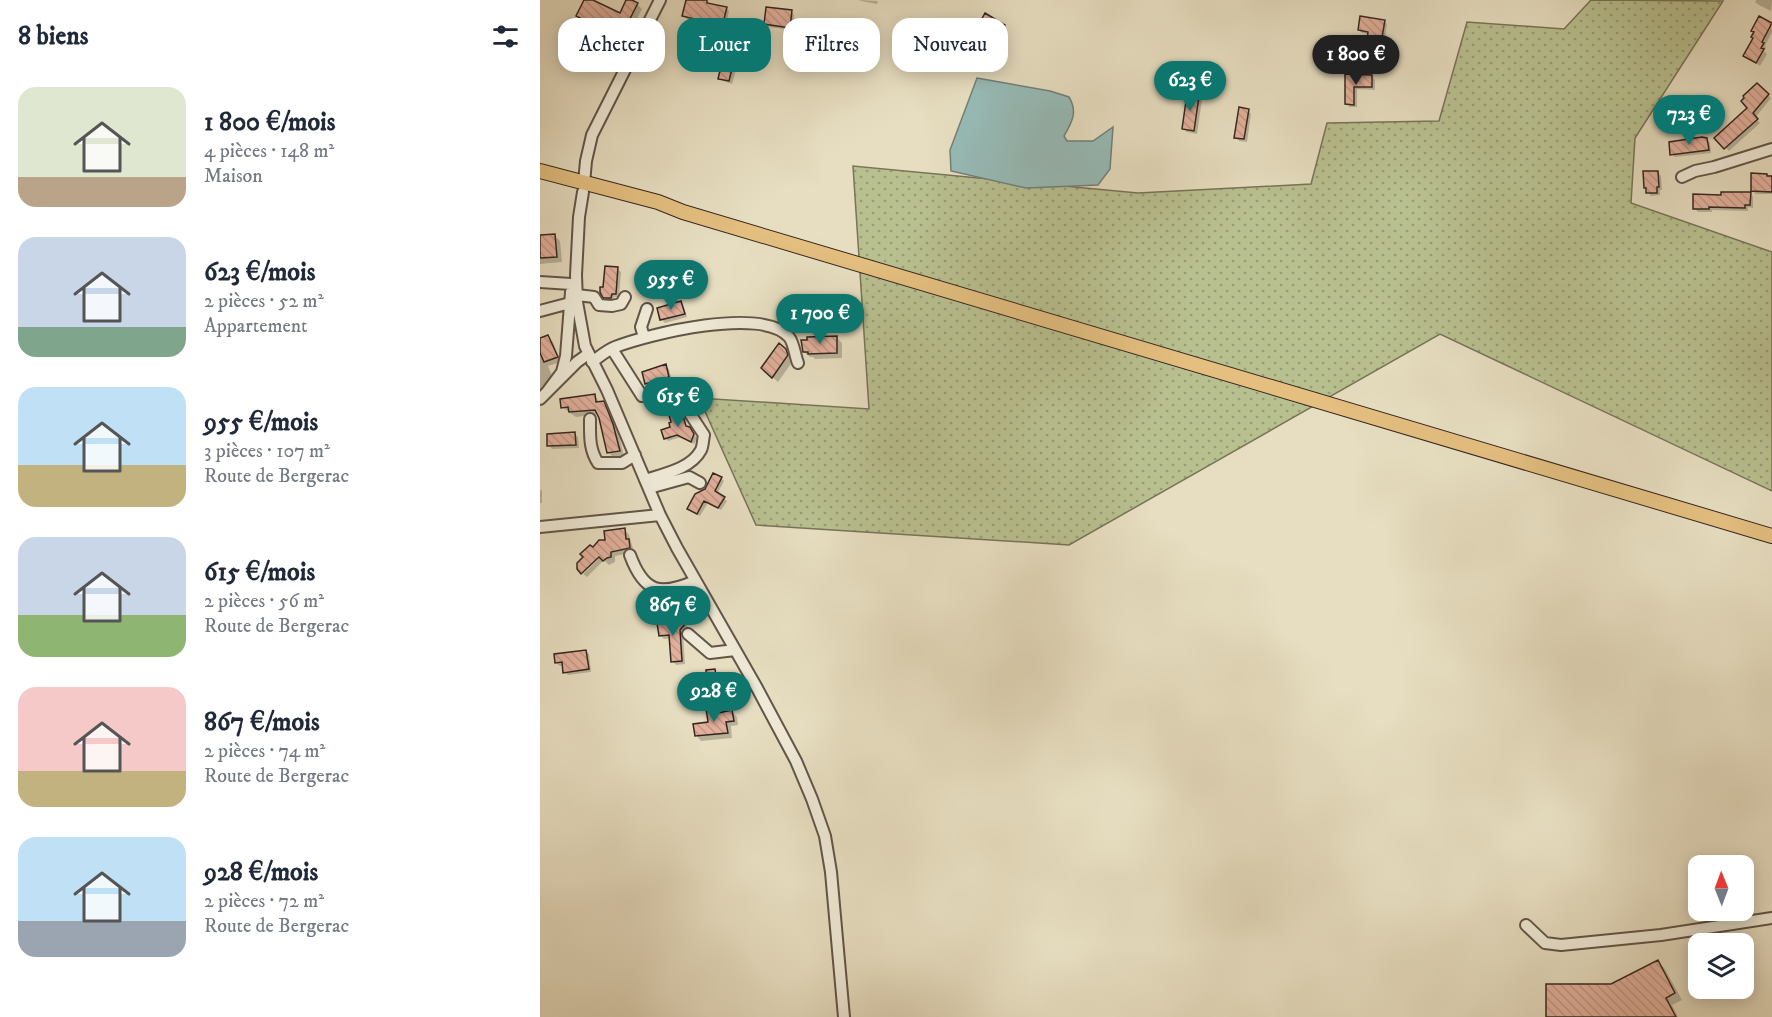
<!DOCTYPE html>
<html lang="fr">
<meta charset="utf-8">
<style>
:root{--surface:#fff;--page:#f2f2f3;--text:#1f2937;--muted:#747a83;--accent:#0f766e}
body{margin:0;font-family:"IM FELL DW Pica",serif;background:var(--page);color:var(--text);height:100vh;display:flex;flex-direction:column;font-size:22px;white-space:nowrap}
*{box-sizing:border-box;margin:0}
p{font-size:20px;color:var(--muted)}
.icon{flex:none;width:33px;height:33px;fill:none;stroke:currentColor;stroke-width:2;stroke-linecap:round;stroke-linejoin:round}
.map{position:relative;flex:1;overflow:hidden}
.details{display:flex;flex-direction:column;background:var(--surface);width:540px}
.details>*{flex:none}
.top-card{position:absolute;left:18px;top:18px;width:570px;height:54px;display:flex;gap:12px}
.needle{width:39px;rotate:359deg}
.fabs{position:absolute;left:1148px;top:855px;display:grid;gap:12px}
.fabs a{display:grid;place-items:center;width:66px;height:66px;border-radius:12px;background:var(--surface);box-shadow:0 3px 15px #0003;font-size:30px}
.price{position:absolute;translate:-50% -51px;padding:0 14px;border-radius:21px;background:var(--accent);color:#fff;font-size:20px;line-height:39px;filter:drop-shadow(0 2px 3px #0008)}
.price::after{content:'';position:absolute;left:50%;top:36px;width:18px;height:14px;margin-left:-9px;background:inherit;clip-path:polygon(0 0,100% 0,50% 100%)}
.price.on{background:#222;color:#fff}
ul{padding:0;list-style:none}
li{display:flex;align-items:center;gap:18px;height:150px;padding:0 18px}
li span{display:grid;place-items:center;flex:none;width:168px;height:120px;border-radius:18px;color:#555}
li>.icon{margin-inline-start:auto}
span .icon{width:72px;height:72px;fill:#fffc;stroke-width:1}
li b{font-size:26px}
h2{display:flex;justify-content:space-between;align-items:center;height:72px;padding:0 18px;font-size:26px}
.tag{padding:0 21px;border-radius:18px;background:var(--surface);box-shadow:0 3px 15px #0003;font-size:21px;line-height:54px}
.tag.on{background:var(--accent);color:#fff}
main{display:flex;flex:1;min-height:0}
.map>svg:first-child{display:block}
</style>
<main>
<section class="details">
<h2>8 biens<svg class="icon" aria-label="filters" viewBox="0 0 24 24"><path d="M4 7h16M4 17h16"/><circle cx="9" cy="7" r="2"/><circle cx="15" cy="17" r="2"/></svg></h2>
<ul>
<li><span style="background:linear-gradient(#dfe7d0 75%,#b9a48a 0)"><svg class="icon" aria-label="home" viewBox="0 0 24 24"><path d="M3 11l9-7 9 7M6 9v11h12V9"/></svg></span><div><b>1 800 €/mois</b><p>4 pièces · 148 m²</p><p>Maison</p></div></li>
<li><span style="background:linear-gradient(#c9d6e8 75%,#7fa58c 0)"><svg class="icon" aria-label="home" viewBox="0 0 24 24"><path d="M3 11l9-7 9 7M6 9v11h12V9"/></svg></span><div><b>623 €/mois</b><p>2 pièces · 52 m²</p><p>Appartement</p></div></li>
<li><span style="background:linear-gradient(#bfe0f5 65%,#c2b280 0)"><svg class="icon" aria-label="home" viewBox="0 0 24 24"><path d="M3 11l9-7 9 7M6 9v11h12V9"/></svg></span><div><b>955 €/mois</b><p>3 pièces · 107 m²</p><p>Route de Bergerac</p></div></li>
<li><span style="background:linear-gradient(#c9d6e8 65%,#8fb573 0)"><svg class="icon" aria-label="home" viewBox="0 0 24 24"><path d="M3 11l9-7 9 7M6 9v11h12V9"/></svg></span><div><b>615 €/mois</b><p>2 pièces · 56 m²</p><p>Route de Bergerac</p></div></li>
<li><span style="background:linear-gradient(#f6c9c9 70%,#c2b280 0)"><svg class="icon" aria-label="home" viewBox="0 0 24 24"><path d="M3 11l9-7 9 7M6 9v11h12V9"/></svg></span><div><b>867 €/mois</b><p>2 pièces · 74 m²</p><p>Route de Bergerac</p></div></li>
<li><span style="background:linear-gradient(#bfe0f5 70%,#9aa5b1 0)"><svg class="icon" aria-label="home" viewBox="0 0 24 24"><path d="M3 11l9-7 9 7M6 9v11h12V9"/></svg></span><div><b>928 €/mois</b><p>2 pièces · 72 m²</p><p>Route de Bergerac</p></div></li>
</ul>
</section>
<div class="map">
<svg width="1232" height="1017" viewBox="0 0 1232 1017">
<defs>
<pattern id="grass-dots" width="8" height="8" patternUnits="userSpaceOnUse" patternTransform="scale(1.5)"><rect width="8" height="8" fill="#b9c090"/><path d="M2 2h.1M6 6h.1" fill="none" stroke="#979c75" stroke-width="1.8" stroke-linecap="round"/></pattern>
<pattern id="building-back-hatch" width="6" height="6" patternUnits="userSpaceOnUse" patternTransform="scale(1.5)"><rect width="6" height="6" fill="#e2b09c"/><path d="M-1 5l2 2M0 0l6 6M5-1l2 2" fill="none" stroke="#c29786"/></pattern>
</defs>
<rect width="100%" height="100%" fill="#e7dec1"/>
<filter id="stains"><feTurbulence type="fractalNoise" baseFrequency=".00333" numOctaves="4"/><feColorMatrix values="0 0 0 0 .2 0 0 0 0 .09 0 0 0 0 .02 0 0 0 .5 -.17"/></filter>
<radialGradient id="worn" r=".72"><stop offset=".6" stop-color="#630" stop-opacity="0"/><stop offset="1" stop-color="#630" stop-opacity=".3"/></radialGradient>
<path fill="url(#grass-dots)" stroke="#777458" stroke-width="1.5" d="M1051,0L1183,1L1095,138L1091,203L1232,252V491L900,334L529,545L216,525L159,398L329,409L313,166L598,193L771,184L787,123L899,121L927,22L1024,29Z"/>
<path fill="#97bbb7" stroke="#70807a" stroke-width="1.5" d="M437,78L510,91L529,97C538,112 532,122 524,136L527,141H553L573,127L570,169L558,185L486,188L411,171L410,150Z"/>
<path fill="#0003" d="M46,0H49L80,15L88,0L97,4L102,9L85,41L43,20L38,15Z
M148,0H158L166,2L169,5L186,8L189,11L186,25L166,21L165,23L147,19L144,15Z
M319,0L338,1L337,4L321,1Z
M1216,0H1232L1231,11L1219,5L1215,2Z
M251,11L254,15L253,30L229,27L226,24Z
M380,18L387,19L390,23L389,37H382L379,33Z
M844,21L847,24L843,52L830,50L827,47L830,34L822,33L819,30Z
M1231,24L1232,32L1225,46L1226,48L1224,51L1227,54L1220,66L1205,56L1215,38Z
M464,26L467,30L457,46L445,37Z
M212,35L215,39L211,53L201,50L189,42Z
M192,66L196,70L192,84L183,81L179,78Z
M807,75L832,76L835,80V90L817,89V107H810L806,104Z
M1217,85L1231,98L1215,118L1220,123L1189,151L1176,138L1209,108Z
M658,97L662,100L657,134L647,132L643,129Z
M708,111L711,114L707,142L699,141L696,137Z
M1166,139L1170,143L1171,153L1135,157L1132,154Z
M1118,172L1121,176L1122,190H1120V195L1111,196L1108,192Z
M1212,175H1232V194H1216L1212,191Z
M1210,193L1213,197V208L1208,207V211L1172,210V212H1158L1154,208L1183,196Z
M14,235L20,241L22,262L0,264V237Z
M77,269L81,272L79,297H74V301H68L65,297V289Z
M141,303L144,307L147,317L125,323L122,320Z
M8,337L13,342L21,362L8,366L14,380L0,393V340Z
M296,337L302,343V358L275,359L273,357H270L264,352Z
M245,350L251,356L253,361L238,382L223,368Z
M125,366L129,369L132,381L110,387L107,383Z
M55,396L60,403H63L68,408L78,430L84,456L74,458L69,453L59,414L36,417L22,407Z
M139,413L148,428L157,438L154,444L141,437L128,441L125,438L132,428Z
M35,434L38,437L39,448L12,449L9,445Z
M181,478L184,481L177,494L187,501L181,510L168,503L160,516L152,512L149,509Z
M0,489L2,491V503H0Z
M85,530L89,535L94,552L75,556V562L69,565L64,560L47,577L43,574L65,553L53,549Z
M139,618L148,627L143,634L145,664L136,665L133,661L131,638L124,639L120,635Z
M46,651L49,654L51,672L28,675L25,672L24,665L20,666L16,663Z
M174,671L185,682L186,690L161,695L158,689L152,690L149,687Z
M177,708L182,714L192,712L197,717L198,725L191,726L192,738L161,741L156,735L170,723Z
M1118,961L1125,969L1142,1000L1132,1005L1138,1017H1007Z"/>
<path fill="url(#building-back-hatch)" stroke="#35271f" stroke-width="1.5" d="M44,0H53L80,13L86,0H92L98,3L80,38L36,16Z
M146,0H167V3L187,7L183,23L163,19L162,21L142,16Z
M226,7L252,10L250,28L224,24Z
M445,13L465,25L453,44L443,37L447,30L439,24Z
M820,16L845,20L840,49L826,47L828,32L818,30Z
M1219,16L1232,23L1222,42L1224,43L1221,48L1224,49L1216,63L1203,56L1213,38L1211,37L1214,32L1211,31Z
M191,28L212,34L208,50L196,47L197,45L187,42Z
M182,62L193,65L189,81L178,79Z
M805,74L832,75V87H814V105L805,104Z
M1217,83L1229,94L1213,113L1218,119L1184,149L1174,138L1207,108L1201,101L1204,98L1203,96Z
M647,94L659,96L654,131L642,129Z
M699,107L709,109L704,139L694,138Z
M1162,137L1167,138L1169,150L1130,155L1129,142Z
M1103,171H1118L1119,187H1117V193H1106V188H1104Z
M1211,173L1227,174V176H1232V192L1211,191Z
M1181,192H1211L1210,205H1205V208L1169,207V209H1153V194L1181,195Z
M15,234L17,257L0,258V235Z
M65,266L78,267L76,294H72L71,298H63L60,292V287H63Z
M141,301L145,314L120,320L117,308Z
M8,335L18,357L4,362L0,353V338Z
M297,336V353L268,354V352H263L261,340H267V337Z
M239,343L246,349L248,355L232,378L221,368Z
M126,364L129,377L105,384L102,372Z
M55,394L56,402L64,401L73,424L80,451L67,453L59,418L55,410L29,412L28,407L21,408L20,399Z
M140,411L142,419H144L146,426L150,427L154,434L151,442L137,435L124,439L121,430L130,427L129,423L131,422L129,415Z
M35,432L36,445L7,446V434Z
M173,473L182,477L175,491L185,497L178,508L164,501L157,514L147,509L155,494L165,489Z
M85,528L86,539H89L90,548L71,552V557L67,558L63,561L59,557L41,574L37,569V563L43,557L40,554L50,545L53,547L59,540H65L64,531Z
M139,616L146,623L140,630L142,661L131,662L129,635L119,636L117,623L134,621Z
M46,650L49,669L23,673L22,662L15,663L14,654Z
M175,669L176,675L178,674L179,678L182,677L183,687L157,692L156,687L147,688L146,678L161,677V674L166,673V670Z
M177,707L178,713L192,710L194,721L186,722L188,733L155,736L153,724L168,722L166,708Z
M1118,960L1135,993L1126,998L1136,1017H1006V984H1071Z"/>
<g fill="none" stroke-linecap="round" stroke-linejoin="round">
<g stroke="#625548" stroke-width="14">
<path id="minor" d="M1142,177L1155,171L1174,167L1232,149
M44,183L46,161L52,135L120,0
M43,192L39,217L36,275L37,302L45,346L67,390L120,515L137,548L217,688L256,761L272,799L285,836L291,872L304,1017
M0,282L31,284
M37,295L54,297L59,305L72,306L81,304L85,297
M0,311L30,303
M104,337L101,327L107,309
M72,349L102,396L114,392
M52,362C59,357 67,350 75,347C109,334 222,306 249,337C254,343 255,356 258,363
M7,392L22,372L26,356L31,292
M0,399L37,362L48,354
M50,419C50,436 49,449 58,463H82L95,455
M105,480C123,474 151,469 161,450C163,446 163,439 164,435L147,409
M109,488L149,477L160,483
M0,527L120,515
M90,555C104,593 120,596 155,581
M148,634L170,653L195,650
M986,925L1005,943L1021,945L1121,935L1232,918"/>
</g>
<g stroke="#35271f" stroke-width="16">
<path id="major" d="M0,171L118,202L143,212L1232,536"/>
</g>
<use href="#minor" stroke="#efead7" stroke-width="10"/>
<use href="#major" stroke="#e4bf80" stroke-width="14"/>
</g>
<rect width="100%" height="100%" filter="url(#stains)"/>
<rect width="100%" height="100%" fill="url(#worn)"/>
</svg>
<div class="fabs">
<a><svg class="needle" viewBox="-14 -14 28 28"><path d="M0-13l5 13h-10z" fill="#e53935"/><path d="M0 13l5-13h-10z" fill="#747a83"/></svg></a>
<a><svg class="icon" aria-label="layers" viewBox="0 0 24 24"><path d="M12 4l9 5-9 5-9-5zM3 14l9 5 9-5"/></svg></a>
</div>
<b class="price on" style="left:816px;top:86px">1 800 €</b>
<b class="price" style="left:650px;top:112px">623 €</b>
<b class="price" style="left:1149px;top:146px">723 €</b>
<b class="price" style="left:131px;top:311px">955 €</b>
<b class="price" style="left:280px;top:345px">1 700 €</b>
<b class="price" style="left:138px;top:428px">615 €</b>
<b class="price" style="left:133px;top:637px">867 €</b>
<b class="price" style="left:174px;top:723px">928 €</b>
<div class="top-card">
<a class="tag">Acheter</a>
<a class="tag on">Louer</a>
<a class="tag">Filtres</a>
<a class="tag">Nouveau</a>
</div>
</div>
</main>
